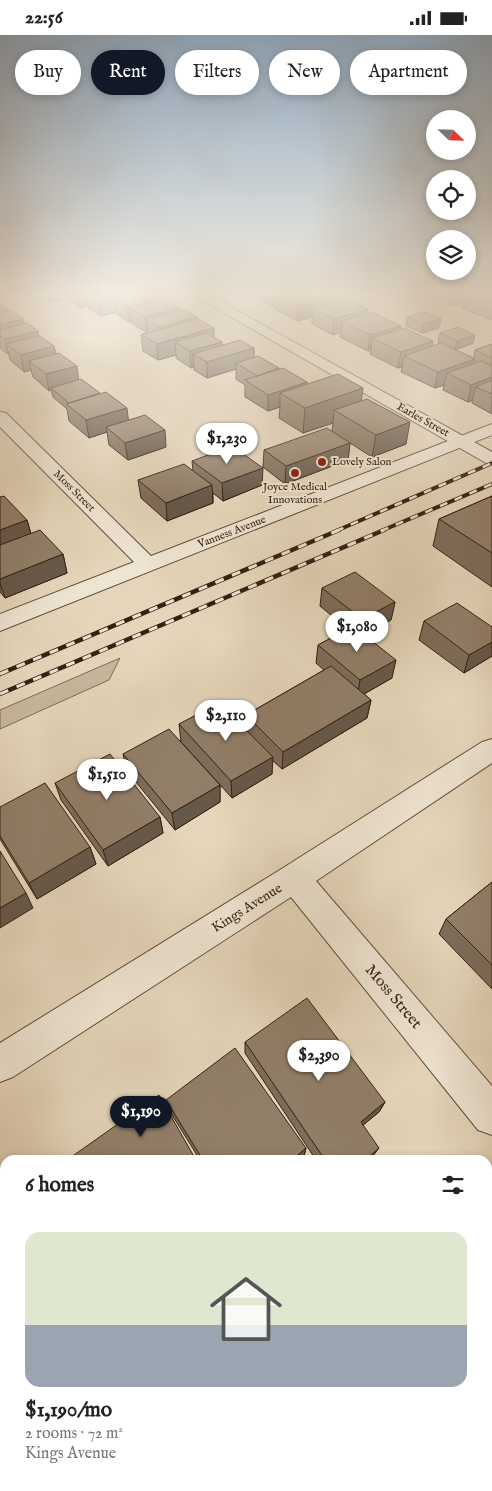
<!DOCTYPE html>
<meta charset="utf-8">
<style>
:root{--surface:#fff;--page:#f6f6f6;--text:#222;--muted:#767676;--accent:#111827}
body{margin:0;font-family:"IM FELL English",serif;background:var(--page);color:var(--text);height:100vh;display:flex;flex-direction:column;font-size:19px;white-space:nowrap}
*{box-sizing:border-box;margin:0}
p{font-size:16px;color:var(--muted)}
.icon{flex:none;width:28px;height:28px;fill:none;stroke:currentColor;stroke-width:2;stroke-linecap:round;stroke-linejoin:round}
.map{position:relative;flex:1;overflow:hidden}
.side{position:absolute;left:0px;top:1120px;width:492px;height:336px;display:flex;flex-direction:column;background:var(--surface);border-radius:15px 15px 0 0;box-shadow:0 2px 8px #0003}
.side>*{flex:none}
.banner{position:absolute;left:15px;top:15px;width:462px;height:45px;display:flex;gap:10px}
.needle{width:32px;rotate:113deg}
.buttons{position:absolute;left:426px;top:75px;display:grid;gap:10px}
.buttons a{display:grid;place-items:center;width:50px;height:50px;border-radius:50%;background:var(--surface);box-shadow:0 2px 8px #0003;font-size:25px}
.price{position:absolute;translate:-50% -42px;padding:0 11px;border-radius:18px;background:#fff;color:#222;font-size:16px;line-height:32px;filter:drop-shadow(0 1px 2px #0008)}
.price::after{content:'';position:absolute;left:50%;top:30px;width:15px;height:11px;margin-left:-8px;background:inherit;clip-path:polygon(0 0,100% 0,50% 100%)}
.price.active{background:var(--accent);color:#fff}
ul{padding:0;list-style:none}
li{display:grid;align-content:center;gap:10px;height:265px;padding:0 25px}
li span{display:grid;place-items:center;height:155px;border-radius:15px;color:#555}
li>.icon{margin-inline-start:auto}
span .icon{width:90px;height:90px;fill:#fffc;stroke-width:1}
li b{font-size:21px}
h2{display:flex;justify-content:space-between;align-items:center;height:60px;padding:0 25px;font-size:21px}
.pill{padding:0 18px;border-radius:22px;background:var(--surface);box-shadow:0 2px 8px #0003;font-size:18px;line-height:45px}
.pill.active{background:var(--accent);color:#fff}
.status{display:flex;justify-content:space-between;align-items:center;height:35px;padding:0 25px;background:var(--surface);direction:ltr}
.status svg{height:14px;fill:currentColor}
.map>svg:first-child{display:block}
</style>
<div class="status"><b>22:56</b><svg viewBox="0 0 49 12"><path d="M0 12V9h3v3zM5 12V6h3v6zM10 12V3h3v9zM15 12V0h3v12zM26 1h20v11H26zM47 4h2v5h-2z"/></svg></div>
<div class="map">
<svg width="492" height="1456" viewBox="0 0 492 1456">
<rect width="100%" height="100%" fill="#e5d5ba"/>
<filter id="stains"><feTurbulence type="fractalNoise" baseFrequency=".004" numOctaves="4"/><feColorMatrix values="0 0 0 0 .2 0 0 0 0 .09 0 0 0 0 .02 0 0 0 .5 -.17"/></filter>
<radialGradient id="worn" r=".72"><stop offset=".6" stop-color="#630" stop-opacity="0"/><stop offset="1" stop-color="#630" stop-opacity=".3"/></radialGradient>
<path fill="#c7b69d" stroke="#7e6b57" d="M120,623L109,645L0,694V675Z"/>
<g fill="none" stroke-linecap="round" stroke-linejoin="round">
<g stroke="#614d3b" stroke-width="2">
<path id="minor" d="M0,377L6,378L151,521L492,389V400L0,596V579L134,527L0,392Z
M492,704V728L316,846L492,1051V1100L478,1095L291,862L13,1042L0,1047V1008L283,833L482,707Z"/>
</g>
<g stroke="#614d3b" stroke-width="2">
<path id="tertiary" d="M191,259H207L492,417V429L486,428Z"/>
</g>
<use href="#minor" fill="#eee4d2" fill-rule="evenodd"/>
<use href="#tertiary" fill="#eee4d2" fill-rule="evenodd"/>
<g stroke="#352011" stroke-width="4">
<path id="rail-far1" d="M336,496L492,428
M381,496L492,449"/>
</g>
<g stroke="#352011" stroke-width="4.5">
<path id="rail" d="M0,639L339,495
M0,659L384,495"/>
</g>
<use href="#rail-far1" stroke="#eee4d2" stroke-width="2.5" stroke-dasharray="8" stroke-linecap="butt"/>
<use href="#rail" stroke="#eee4d2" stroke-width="3" stroke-dasharray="9" stroke-linecap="butt"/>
</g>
<path fill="#7d6c5a" stroke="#352011" d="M41,259H156L162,263V265L179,275L197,282L198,284L214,303L222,310L254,313V322L279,333V335L307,349L362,366L406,409L372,422L350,408L348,425L285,449L263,432L264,415L332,396L333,388L303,398L279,383L280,372L268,376L245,362V350L236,344V334L207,343L194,335V332L191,333L176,323V320L158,325L143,316L141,300L148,297L147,298L132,288V286L129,287L117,280V277L101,281L88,273V271L80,273L70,266L69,263L50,267Z
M251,259H331L334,261V268L368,274V279L401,291L400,294L432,311H447L438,307L440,298L475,300L473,308L455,315L474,323L475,315L492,309V379L472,368V365L468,367L443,355L444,350L435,353L401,337L402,332L398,333L370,319L371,315L368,316L340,302L341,297L333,300L312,289V282L298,286L275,274V270L271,271L251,260Z
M337,259H363L347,264Z
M425,259H492V284L491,285L462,273L463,267L453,271Z
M0,269L7,276L23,284L24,289L39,301L54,311L56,319L79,345L128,385L166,412L128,425L109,410L107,397L89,403L69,386L67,374L53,362L51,355L49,356L33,342L31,335L24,337L10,325L9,320L0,313Z
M407,282L441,284L439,293L422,298L406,291Z
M192,426L262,450L223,466L213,458V468L167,486L141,463L138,445L193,436Z
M492,461V552L433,511L439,484Z
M0,462L27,485L31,499L63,519L67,538L5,563L0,557Z
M322,553L395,567L391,585L364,600L392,643L364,659L371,665L367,683L282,734L272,725V739L232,763L181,707L179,689L246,695V680L324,635L316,628L318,610L348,594L320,571Z
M424,586L492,592V621L464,638L419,605Z
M123,719L220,750V767L175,795L127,736Z
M55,748L160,782L163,798L108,831L61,765Z
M0,772L90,812L96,829L37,864L0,804Z
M492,847V954L439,899L446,884Z
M245,1007L385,1067L379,1077L363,1090L373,1121L369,1125H316L245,1018Z
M166,1065L306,1113L304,1121L300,1125H200L169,1075Z
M312,1451H331L334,1456H307Z
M415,1451H486L482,1456H418Z"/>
<path fill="#66584a" stroke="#352011" d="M49,259H69V263L50,267Z
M78,259H86L88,271L80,273Z
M88,259H147L162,263L163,277L179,273L180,287L197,282L198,298L162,308L160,292L147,284L148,297L147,298L145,282L130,274L132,286L129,287L127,272L115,264L117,277L101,281L99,266Z
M272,259H299H276L275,270L271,271Z
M347,259H363L347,264Z
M455,259H465L463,267L453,271Z
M334,261L333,276L313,274L312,282L298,286L299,271Z
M7,273L10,288L23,284L26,299L38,296L41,312L6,309L9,320L5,304L0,301V275Z
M368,274L366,289L342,286L341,297L333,300L334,284Z
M441,284L439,293L422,298L423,289Z
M401,291L398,306L372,303L371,315L368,316L370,300Z
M214,293V309L175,307L176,320L158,325L157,309Z
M475,300L473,308L455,315L457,306Z
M433,306L430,322L404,321L402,332L398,333L401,317Z
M222,307L223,322L254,313V329L236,328V334L207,343V327L193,319L194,332L191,333L190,316Z
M54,311L57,328L29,326L31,335L24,337L21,320Z
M475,324L471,340L447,338L444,350L435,353L438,337Z
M77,331L79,347L51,353V355L49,356L46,339Z
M279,333V350L257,352V341Z
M492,342V357L476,352L472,365L468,367L471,350Z
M307,347L306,363L280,358V372L268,376V360Z
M363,353L360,378L334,375L333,388L303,398L305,373Z
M127,373L129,390L106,392L107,397L89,403L86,385Z
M410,387L406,409L372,422L376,400Z
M165,395L166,412L128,425L125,408Z
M350,408L348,425L285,449L286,431Z
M263,433L262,450L223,466L222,448Z
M212,450L213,468L167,486L166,468Z
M27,485L32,503L0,515V495Z
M63,519L67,538L5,563L0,548V544Z
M395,567L391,585L359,602L362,584Z
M492,607V621L464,638L469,620Z
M396,625L392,643L357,663L360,645Z
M371,665L367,683L282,734L283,717Z
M273,722L272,739L232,763L231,746Z
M220,750V767L175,795L172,778Z
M160,782L163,798L108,831L103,815Z
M90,812L96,829L37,864L29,848Z
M26,858L33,873L0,893V873Z
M385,1067L379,1077L356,1096L361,1087Z
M306,1113L304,1121L300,1125H292Z
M379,1113L373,1121L369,1125H365Z
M5,1349V1356L0,1360V1353Z"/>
<path fill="#917e69" stroke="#352011" d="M88,259H127L99,266Z
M137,259H156L162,263L127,272L115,264Z
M276,259H331L334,261L299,271Z
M468,259H492V268Z
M164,264L179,273L145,282L130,273Z
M347,264L368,274L334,284L313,274Z
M0,269L7,273L0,275Z
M184,274L197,282L160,292L147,284Z
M11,275L23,284L0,290V278Z
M372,277L401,291L370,300L342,286Z
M424,277L441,284L423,289L407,282Z
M198,284L214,293L157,309L141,300Z
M27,288L38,296L5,304L0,301V295Z
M458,292L475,300L457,306L440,298Z
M404,293L433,306L401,317L372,303Z
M206,298L222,307L190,316L175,307Z
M39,301L54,311L21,320L6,309Z
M240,305L254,313L207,327L193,319Z
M441,308L475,324L438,337L404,321Z
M492,309V323L475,315Z
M59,318L77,331L46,339L29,326Z
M258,321L279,333L257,341L236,328Z
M481,326L492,331V342L471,350L447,338Z
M283,333L307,347L268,360L245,345Z
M338,339L363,353L305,373L280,358Z
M81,344L100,358L69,368L51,353Z
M492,345V359L476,352Z
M106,357L127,373L86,385L66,369Z
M367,364L410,387L376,400L334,375Z
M145,380L165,395L125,408L106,392Z
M327,393L350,408L286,431L264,415Z
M232,411L263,433L222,448L192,426Z
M184,429L212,450L166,468L138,445Z
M4,461L27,485L0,495V462Z
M492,461V518L439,484Z
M40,495L63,519L0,544V510Z
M355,537L395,567L362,584L322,553Z
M457,568L492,592V607L469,620L424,586Z
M353,591L396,625L360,645L318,610Z
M331,631L371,665L283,717L246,680Z
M219,668L273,722L231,746L179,689Z
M169,694L220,750L172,778L123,719Z
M110,719L160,782L103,815L55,748Z
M45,748L90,812L29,848L0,801V772Z
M0,816L26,858L0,873Z
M492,847V930L446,884Z
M307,963L385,1067L361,1087L379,1113L365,1125H325L245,1007Z
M235,1013L306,1113L292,1125H203L166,1065Z
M159,1060L196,1125H67Z
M5,1169V1349L0,1353V1173Z
M490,1256L492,1259V1443L488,1449V1259Z
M323,1451H331L334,1456H319Z
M419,1451H486L482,1456H422Z"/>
<linearGradient id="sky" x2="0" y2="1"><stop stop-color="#8fa8bf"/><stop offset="0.56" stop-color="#f3ece0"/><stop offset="1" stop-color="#f3ece0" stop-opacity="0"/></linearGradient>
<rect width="492" height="463" fill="url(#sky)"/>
<g fill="#8f2418" stroke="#eee4d2" stroke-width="2">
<circle cx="322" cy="427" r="5"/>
<circle cx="295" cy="438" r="5"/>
</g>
<g text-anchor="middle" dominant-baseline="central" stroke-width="4" stroke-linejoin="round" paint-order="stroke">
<g font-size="11" fill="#352011" stroke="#eee4d2">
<text transform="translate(423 385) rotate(29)">Earles Street</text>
<text transform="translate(74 456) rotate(45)">Moss Street</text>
<text transform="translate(232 497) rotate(-21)">Vanness Avenue</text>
</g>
<g font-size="11" fill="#352011" stroke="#eee4d2" text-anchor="start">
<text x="332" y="427">Lovely Salon</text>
<text x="295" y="452" text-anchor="middle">Joyce Medical<tspan x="295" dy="13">Innovations</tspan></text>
</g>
<g font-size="14" fill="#352011" stroke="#eee4d2">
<text transform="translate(247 873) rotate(-32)">Kings Avenue</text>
</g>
<g font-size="16" fill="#352011" stroke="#eee4d2">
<text transform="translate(393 962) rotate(50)">Moss Street</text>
</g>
</g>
<rect width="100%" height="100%" filter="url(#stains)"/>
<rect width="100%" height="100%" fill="url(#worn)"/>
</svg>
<div class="buttons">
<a><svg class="needle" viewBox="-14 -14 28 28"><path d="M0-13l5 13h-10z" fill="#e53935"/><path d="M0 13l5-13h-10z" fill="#767676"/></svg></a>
<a><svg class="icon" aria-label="locate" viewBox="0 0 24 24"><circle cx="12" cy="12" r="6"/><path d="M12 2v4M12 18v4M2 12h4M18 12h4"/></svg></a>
<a><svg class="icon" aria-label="layers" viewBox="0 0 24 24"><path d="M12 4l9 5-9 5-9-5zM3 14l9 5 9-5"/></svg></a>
</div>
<b class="price" style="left:227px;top:430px">$1,230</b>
<b class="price" style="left:357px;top:618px">$1,080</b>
<b class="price" style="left:226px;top:707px">$2,110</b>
<b class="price" style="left:107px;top:766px">$1,510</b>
<b class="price" style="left:319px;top:1047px">$2,390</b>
<b class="price active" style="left:141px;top:1103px">$1,190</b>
<div class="banner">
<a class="pill">Buy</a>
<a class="pill active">Rent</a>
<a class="pill">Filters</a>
<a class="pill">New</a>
<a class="pill">Apartment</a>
</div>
<section class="side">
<h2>6 homes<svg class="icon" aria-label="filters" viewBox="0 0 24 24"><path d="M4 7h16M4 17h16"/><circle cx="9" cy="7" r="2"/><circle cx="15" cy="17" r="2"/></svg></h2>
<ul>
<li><span style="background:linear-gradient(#dfe7d0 60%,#9aa5b1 0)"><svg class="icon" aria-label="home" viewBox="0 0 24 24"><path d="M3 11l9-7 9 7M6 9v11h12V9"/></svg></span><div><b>$1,190/mo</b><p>2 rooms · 72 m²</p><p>Kings Avenue</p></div></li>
</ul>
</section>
</div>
